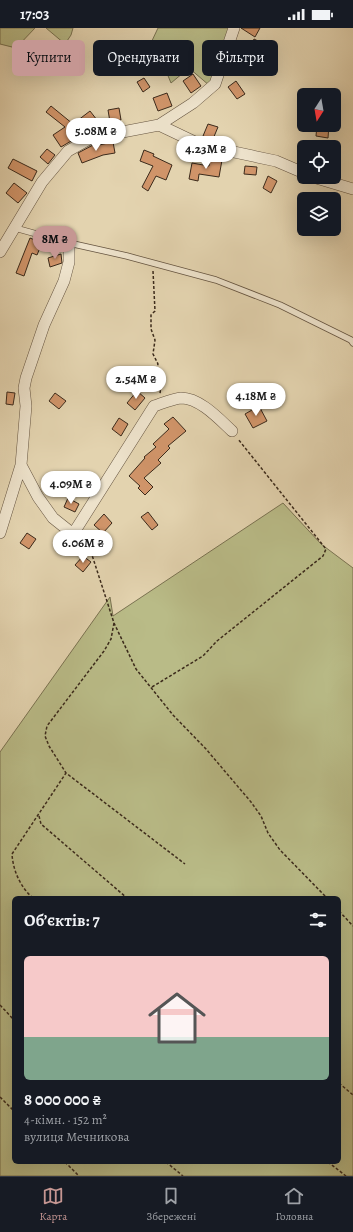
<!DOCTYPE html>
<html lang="uk">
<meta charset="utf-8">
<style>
:root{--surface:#171b24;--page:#20242c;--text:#f1f3f6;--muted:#9ea1a6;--line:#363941;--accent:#c59692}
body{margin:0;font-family:Alegreya,serif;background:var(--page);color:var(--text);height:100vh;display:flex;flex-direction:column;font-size:15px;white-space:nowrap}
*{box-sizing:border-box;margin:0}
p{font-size:13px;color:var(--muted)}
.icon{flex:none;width:22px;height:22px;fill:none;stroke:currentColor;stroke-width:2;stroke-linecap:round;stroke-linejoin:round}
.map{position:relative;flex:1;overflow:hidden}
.drawer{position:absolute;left:12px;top:868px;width:329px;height:268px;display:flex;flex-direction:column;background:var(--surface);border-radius:6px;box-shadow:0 4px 16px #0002}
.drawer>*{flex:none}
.hud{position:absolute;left:12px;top:12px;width:329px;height:36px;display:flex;gap:8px}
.needle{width:26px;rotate:191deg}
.controls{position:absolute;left:297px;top:60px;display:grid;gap:8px}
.controls a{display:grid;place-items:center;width:44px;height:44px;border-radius:6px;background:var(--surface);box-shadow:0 4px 16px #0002;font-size:20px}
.price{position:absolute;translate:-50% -34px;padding:0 9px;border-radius:14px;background:#fff;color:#222;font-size:13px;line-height:26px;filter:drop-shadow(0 1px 2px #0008)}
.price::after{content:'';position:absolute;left:50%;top:24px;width:12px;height:9px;margin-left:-6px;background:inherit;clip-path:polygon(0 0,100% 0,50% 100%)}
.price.selected{background:var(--accent);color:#111}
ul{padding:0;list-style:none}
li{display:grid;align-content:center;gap:8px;height:212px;padding:0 12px}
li+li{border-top:1px solid var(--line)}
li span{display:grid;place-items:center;height:124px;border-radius:6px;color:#555}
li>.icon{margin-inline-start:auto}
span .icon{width:72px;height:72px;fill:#fffc;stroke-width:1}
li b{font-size:17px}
h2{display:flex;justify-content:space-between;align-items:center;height:48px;padding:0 12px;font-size:17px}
.tag{padding:0 14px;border-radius:6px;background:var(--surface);box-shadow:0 4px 16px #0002;font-size:14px;line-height:36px}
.tag.selected{background:var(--accent);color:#111}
.status{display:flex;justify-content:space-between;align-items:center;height:28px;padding:0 20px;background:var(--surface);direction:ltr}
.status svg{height:11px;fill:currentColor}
.tab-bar{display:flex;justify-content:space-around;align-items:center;height:56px;border-top:1px solid var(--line);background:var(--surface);font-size:11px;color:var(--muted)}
.tab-bar a{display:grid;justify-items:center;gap:2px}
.tab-bar .selected{color:var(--accent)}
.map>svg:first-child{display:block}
</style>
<div class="status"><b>17:03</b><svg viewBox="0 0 49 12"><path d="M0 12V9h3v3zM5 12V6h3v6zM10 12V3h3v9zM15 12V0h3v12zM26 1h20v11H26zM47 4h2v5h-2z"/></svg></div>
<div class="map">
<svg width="353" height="1148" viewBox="0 0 353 1148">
<rect width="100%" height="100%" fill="#e3d3af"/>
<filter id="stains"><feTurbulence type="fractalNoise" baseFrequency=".005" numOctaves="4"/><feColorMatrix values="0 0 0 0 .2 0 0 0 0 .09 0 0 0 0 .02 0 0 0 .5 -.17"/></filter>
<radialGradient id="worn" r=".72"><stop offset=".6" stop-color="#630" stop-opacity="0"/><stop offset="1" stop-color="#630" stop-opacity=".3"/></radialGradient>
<path fill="#b9bb87" stroke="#7a7251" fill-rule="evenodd" d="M0,0H35L16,20L0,16Z
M46,0H73L71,7L65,16Z
M158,0H234L210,58L189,40L171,55L164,38L150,17Z
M283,475L321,516L353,540V1148H0V724L110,569L113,588ZM14,870H339V1134H14Z"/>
<path fill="#d09469" stroke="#3b2a1b" d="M241,0H260L255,9Z
M254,11L264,16L259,25L256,24L248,41L238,36L242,27L245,29Z
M193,46L201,58L191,65L183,53Z
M144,50L150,59L143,64L137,54Z
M236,53L245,66L237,71L228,59Z
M167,65L172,78L158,83L153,70Z
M51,78L73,96L90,83L97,92L77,107L78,109L61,119L53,107L65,99L46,84Z
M119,80L121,92L110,94L108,82Z
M208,96L218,99L213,111L203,108Z
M317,97H329L328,110L316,108Z
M113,114L115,125L103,127L82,135L78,125L93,117L94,118Z
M47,121L55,127L48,136L40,129Z
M144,122L154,126L153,128L172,137L166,152L156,148L148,163L142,159L153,138L140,133Z
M13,131L37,143L32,153L8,140Z
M210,131L222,132L219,149L199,146L198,153L189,151L192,135L209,138Z
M245,138L257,139L256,147L244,146Z
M268,148L277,153L271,165L263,160Z
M14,155L27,165L18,175L6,165Z
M30,210L42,215L37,227L32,225L24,248L16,245Z
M61,226L62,235L50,239L48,230Z
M137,363L145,370L135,382L127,375Z
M7,364L15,365L13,377L6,376Z
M55,365L66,373L59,381L49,373Z
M259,378L267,393L253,400L245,386Z
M173,389L186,403L168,418L170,420L158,432L161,435L144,450L153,459L145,467L138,460L140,458L129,448L145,430L144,429L156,419L153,416L169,401L164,396Z
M119,390L128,396L121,408L112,401Z
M82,444L90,452L83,460L75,453Z
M68,470L79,476L75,484L64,479Z
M148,484L158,497L152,502L141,489Z
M104,486L112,495L103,505L94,497Z
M27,505L36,511L29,521L20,515Z
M83,528L91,534L83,544L75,537Z"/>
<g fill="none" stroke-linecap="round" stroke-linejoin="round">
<g stroke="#655440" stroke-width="7">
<path id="lane" d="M15,200L69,215L127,228L216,252L280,277L351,312L353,315"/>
</g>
<g stroke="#655440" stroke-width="12">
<path id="street" d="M159,97L201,117L276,133L304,145
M313,149L353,161
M0,224L42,154L68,123L91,110L159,97L193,75L215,56L234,0
M21,437L38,469L53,490L73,506L154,378C163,375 172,371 181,370C200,370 219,391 232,403
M0,505L21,437L26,378L24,360L26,350L44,297L64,253L69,234V215"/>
</g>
<path stroke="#3b2a1b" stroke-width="1.5" stroke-dasharray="3 2" stroke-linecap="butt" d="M153,243L155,283L151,287V301L155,312L153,326L158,336L155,345L161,355L160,366
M80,513L91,524L114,595L136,641L173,687L206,721L251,774L261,788L268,805L280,822L327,870
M114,595L111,611L104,623L47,698L45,708L49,718L66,745L185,836
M152,659L203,628L217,613L323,528L326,521L238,411
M39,788L41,796L127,870
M33,870C21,860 13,843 12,826L66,745
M339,883L353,898
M0,977L14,992
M339,1055L353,1067
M0,1069L14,1083
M65,1134L79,1148
M166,1134L183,1148
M328,1134L346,1148"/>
<use href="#lane" stroke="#ede2cb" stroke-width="5.5"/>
<use href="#street" stroke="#ede2cb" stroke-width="11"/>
</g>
<rect width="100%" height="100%" filter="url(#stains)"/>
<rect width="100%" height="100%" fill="url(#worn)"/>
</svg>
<div class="controls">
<a><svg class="needle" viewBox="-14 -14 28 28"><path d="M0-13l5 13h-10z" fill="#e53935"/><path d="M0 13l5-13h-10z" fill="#9ea1a6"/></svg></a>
<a><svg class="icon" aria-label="locate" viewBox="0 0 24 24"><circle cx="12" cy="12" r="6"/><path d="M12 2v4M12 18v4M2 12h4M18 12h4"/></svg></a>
<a><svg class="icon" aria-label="layers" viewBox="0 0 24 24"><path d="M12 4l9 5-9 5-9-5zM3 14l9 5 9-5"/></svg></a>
</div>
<b class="price" style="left:96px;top:124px">5.08M ₴</b>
<b class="price" style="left:206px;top:142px">4.23M ₴</b>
<b class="price selected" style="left:55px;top:232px">8M ₴</b>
<b class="price" style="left:136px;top:372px">2.54M ₴</b>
<b class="price" style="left:256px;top:389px">4.18M ₴</b>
<b class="price" style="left:71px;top:477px">4.09M ₴</b>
<b class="price" style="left:83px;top:536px">6.06M ₴</b>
<div class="hud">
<a class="tag selected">Купити</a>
<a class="tag">Орендувати</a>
<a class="tag">Фільтри</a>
</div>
<section class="drawer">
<h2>Об’єктів: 7<svg class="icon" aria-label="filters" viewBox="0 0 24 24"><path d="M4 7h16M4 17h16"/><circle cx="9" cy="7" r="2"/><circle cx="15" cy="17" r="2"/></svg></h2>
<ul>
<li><span style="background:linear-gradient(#f6c9c9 65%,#7fa58c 0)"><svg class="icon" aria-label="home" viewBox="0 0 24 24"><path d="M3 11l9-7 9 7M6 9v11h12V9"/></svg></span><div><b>8 000 000 ₴</b><p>4-кімн. · 152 m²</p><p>вулиця Мечникова</p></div></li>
</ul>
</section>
</div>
<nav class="tab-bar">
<a class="selected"><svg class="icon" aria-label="map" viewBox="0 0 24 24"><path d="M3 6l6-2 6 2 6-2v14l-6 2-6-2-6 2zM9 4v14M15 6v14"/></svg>Карта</a>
<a><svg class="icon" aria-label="saved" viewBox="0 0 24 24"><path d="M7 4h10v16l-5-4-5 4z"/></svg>Збережені</a>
<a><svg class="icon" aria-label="home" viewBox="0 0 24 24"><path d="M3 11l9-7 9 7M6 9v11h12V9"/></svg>Головна</a>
</nav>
